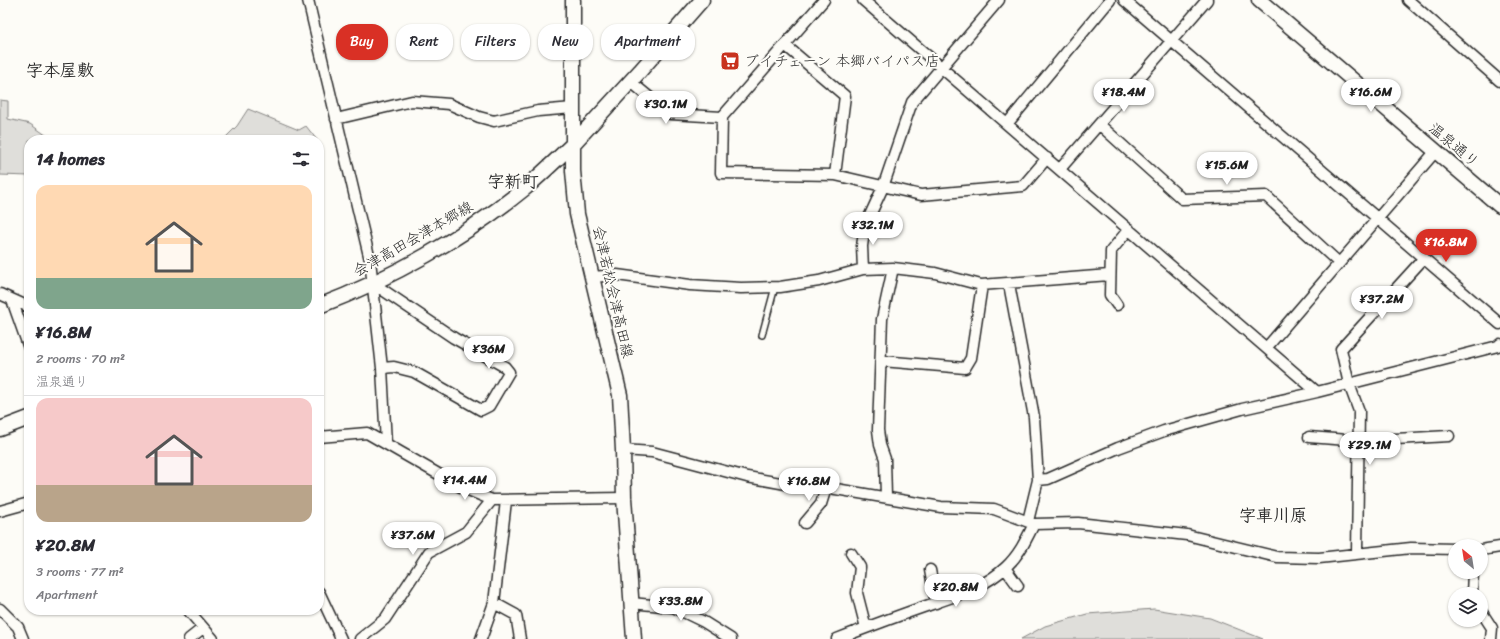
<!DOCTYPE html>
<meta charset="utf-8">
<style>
:root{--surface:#fff;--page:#f2f2f3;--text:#2b2b33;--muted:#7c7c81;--line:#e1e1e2;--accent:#d93025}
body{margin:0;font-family:Sriracha,"Klee One",sans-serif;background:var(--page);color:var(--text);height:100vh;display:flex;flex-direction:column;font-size:15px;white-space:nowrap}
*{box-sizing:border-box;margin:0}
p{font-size:13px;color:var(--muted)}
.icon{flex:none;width:22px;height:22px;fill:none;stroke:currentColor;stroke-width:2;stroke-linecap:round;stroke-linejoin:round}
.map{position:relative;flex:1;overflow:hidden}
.drawer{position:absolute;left:24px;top:135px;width:300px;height:480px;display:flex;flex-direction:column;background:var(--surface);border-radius:16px;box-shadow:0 1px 3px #0004}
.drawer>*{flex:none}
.top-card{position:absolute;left:336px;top:24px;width:380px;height:36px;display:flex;gap:8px}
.needle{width:26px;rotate:330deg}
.buttons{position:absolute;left:1448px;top:539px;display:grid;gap:8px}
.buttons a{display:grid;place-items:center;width:40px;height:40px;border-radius:50%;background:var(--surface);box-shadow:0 1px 3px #0004;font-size:20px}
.price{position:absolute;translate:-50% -34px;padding:0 9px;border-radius:14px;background:#fff;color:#222;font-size:13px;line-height:26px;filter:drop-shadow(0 1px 2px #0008)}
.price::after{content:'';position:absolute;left:50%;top:24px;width:12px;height:9px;margin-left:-6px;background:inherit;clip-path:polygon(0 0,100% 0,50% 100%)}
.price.current{background:var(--accent);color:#fff}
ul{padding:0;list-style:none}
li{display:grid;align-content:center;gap:8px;height:212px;padding:0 12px}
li+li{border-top:1px solid var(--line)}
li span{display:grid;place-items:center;height:124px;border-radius:12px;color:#555}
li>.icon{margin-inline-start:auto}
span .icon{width:72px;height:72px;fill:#fffc;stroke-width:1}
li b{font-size:17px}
h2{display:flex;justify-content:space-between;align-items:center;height:48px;padding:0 12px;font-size:17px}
.tag{padding:0 14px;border-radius:16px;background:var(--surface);box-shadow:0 1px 3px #0004;font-size:14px;line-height:36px}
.tag.current{background:var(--accent);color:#fff}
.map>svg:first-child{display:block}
</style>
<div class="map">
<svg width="1500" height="639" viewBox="0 0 1500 639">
<rect width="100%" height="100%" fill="#fdfcf7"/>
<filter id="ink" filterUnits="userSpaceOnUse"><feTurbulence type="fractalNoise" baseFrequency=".025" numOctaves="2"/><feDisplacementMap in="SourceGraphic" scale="8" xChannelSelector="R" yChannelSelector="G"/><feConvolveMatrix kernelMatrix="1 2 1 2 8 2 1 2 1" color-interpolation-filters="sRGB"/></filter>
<g filter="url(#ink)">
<path fill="#dfdeda" stroke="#858482" d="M0,100L8,101V119L30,124L53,140H29V176L0,175Z
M248,109L299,130L306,126L317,140H223L237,126Z
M1154,609L1210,618L1263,639H1021L1045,626L1087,614Z"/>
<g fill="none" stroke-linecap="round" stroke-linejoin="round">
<g stroke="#2b2b2b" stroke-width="8">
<path id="lane" d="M762,335L775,287"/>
</g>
<g stroke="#2b2b2b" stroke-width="13">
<path id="street" d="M308,0L370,260L382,368L386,444
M824,0L722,117L721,173L835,175L921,195L1023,186L1047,158
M863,0L1317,392
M1124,0L1500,324
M1408,0L1500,81
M785,45L845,96L835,175
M631,82L670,114L722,117
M336,119L412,101L449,104L479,117L494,121L538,111L573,108
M1007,124L1110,0
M1100,125L1182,199L1266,196L1339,263
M1060,169L1207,0
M893,268L935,273L981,285L1109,275
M592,277L617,275L690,285L741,288L780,287L819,281L863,269
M374,284L454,338L505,367L509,372L489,406L481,410L414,372L394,367L382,368
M1009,284L1034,417L1038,480L1028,521
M0,294L29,307
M12,300L29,348
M1117,305L1110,295L1111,251L1129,229
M1267,347L1435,152
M882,361L965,368L971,358L982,285
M319,437L367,433L461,487L492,500L624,498
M1309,437L1360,441L1449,436
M623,450L652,452L747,477L786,484L830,488L941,507L994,509L1034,524L1078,523L1187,535L1277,557L1319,558L1411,548L1455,549
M1038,480L1048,479L1118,448L1164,431L1242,409L1317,392L1498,346L1500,344
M886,497L885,459L880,445L878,430L882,319L893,268L863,269L862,246L865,226L883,187L912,102L999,0
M506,501L494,603L516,615L520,639
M0,511L29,503
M805,523L821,504L826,488
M1481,550L1500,547
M851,553L860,567L857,593L866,628
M1357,553L1359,411L1349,384L1341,349L1424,258
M1005,568L1018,586
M930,570L936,603
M319,592L341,639
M1472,594L1473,572
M631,603L673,607L704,622L731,639
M0,609L18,627L23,639
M188,610L213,639
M1481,611L1492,628L1491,639
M189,639L203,628
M360,639L385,619L429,552L466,532L492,500
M481,639L494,603
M837,639C868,627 900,615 932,604C958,595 985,587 1006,567C1019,555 1026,540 1034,524"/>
</g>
<g stroke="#2b2b2b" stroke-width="17">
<path id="secondary" d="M1259,0L1500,206
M319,306C390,279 465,237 524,189C541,175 557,159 573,144V0
M0,429L29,418
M634,639L624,498L623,450L620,395L577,214L573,171V144L640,71L702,0"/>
</g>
<use href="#lane" stroke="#fdfcf7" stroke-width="5"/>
<use href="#street" stroke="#fdfcf7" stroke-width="10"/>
<use href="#secondary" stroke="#fdfcf7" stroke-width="14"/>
</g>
</g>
<defs>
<g id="supermarket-square" transform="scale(1)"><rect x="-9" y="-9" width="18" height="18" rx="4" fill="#c8321e" stroke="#fdfcf7"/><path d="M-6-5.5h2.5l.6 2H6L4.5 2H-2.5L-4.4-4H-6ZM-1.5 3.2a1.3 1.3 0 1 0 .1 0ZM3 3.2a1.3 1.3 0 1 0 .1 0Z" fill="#fff"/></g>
</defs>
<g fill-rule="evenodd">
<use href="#supermarket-square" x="730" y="61"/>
</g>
<g text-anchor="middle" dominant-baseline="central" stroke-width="4" stroke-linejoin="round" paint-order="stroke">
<g font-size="15" fill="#2b2b2b" stroke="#fdfcf7" text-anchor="start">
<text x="744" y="61">ブイチェーン 本郷バイパス店</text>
</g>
<g font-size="15" fill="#2b2b2b" stroke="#fdfcf7">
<text transform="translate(1454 145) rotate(40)">温泉通り</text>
<text transform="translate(413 239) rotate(-30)">会津高田会津本郷線</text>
<text transform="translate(613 292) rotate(77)">会津若松会津高田線</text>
</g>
<g font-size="17" font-weight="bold" fill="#2b2b2b" stroke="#fdfcf7">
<text x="60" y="70">字本屋敷</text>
<text x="513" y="181">字新町</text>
<text x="1273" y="515">字車川原</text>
</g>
</g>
</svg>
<div class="buttons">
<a><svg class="needle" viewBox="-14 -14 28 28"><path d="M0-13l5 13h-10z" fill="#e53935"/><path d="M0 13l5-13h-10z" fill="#7c7c81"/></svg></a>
<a><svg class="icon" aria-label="layers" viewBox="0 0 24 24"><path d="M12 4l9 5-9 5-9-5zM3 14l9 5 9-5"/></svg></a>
</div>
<b class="price" style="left:1124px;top:113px">¥18.4M</b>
<b class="price" style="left:1371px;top:113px">¥16.6M</b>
<b class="price" style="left:666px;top:125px">¥30.1M</b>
<b class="price" style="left:1227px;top:186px">¥15.6M</b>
<b class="price" style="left:873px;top:246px">¥32.1M</b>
<b class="price current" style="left:1446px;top:263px">¥16.8M</b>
<b class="price" style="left:1382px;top:320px">¥37.2M</b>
<b class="price" style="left:489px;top:370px">¥36M</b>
<b class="price" style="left:1370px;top:466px">¥29.1M</b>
<b class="price" style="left:465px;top:501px">¥14.4M</b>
<b class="price" style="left:809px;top:502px">¥16.8M</b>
<b class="price" style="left:413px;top:556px">¥37.6M</b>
<b class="price" style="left:956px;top:608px">¥20.8M</b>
<b class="price" style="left:681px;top:622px">¥33.8M</b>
<div class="top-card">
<a class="tag current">Buy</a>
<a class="tag">Rent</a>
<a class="tag">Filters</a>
<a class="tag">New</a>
<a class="tag">Apartment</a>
</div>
<section class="drawer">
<h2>14 homes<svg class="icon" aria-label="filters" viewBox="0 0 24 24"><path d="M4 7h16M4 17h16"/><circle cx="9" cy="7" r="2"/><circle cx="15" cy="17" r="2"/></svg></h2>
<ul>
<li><span style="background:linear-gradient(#ffd9b3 75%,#7fa58c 0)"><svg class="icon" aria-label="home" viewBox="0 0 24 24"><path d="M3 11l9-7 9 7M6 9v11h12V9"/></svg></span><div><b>¥16.8M</b><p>2 rooms · 70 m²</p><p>温泉通り</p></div></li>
<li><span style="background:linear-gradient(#f6c9c9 70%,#b9a48a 0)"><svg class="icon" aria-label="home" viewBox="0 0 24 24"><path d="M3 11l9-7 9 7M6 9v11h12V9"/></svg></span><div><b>¥20.8M</b><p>3 rooms · 77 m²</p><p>Apartment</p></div></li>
</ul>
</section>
</div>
